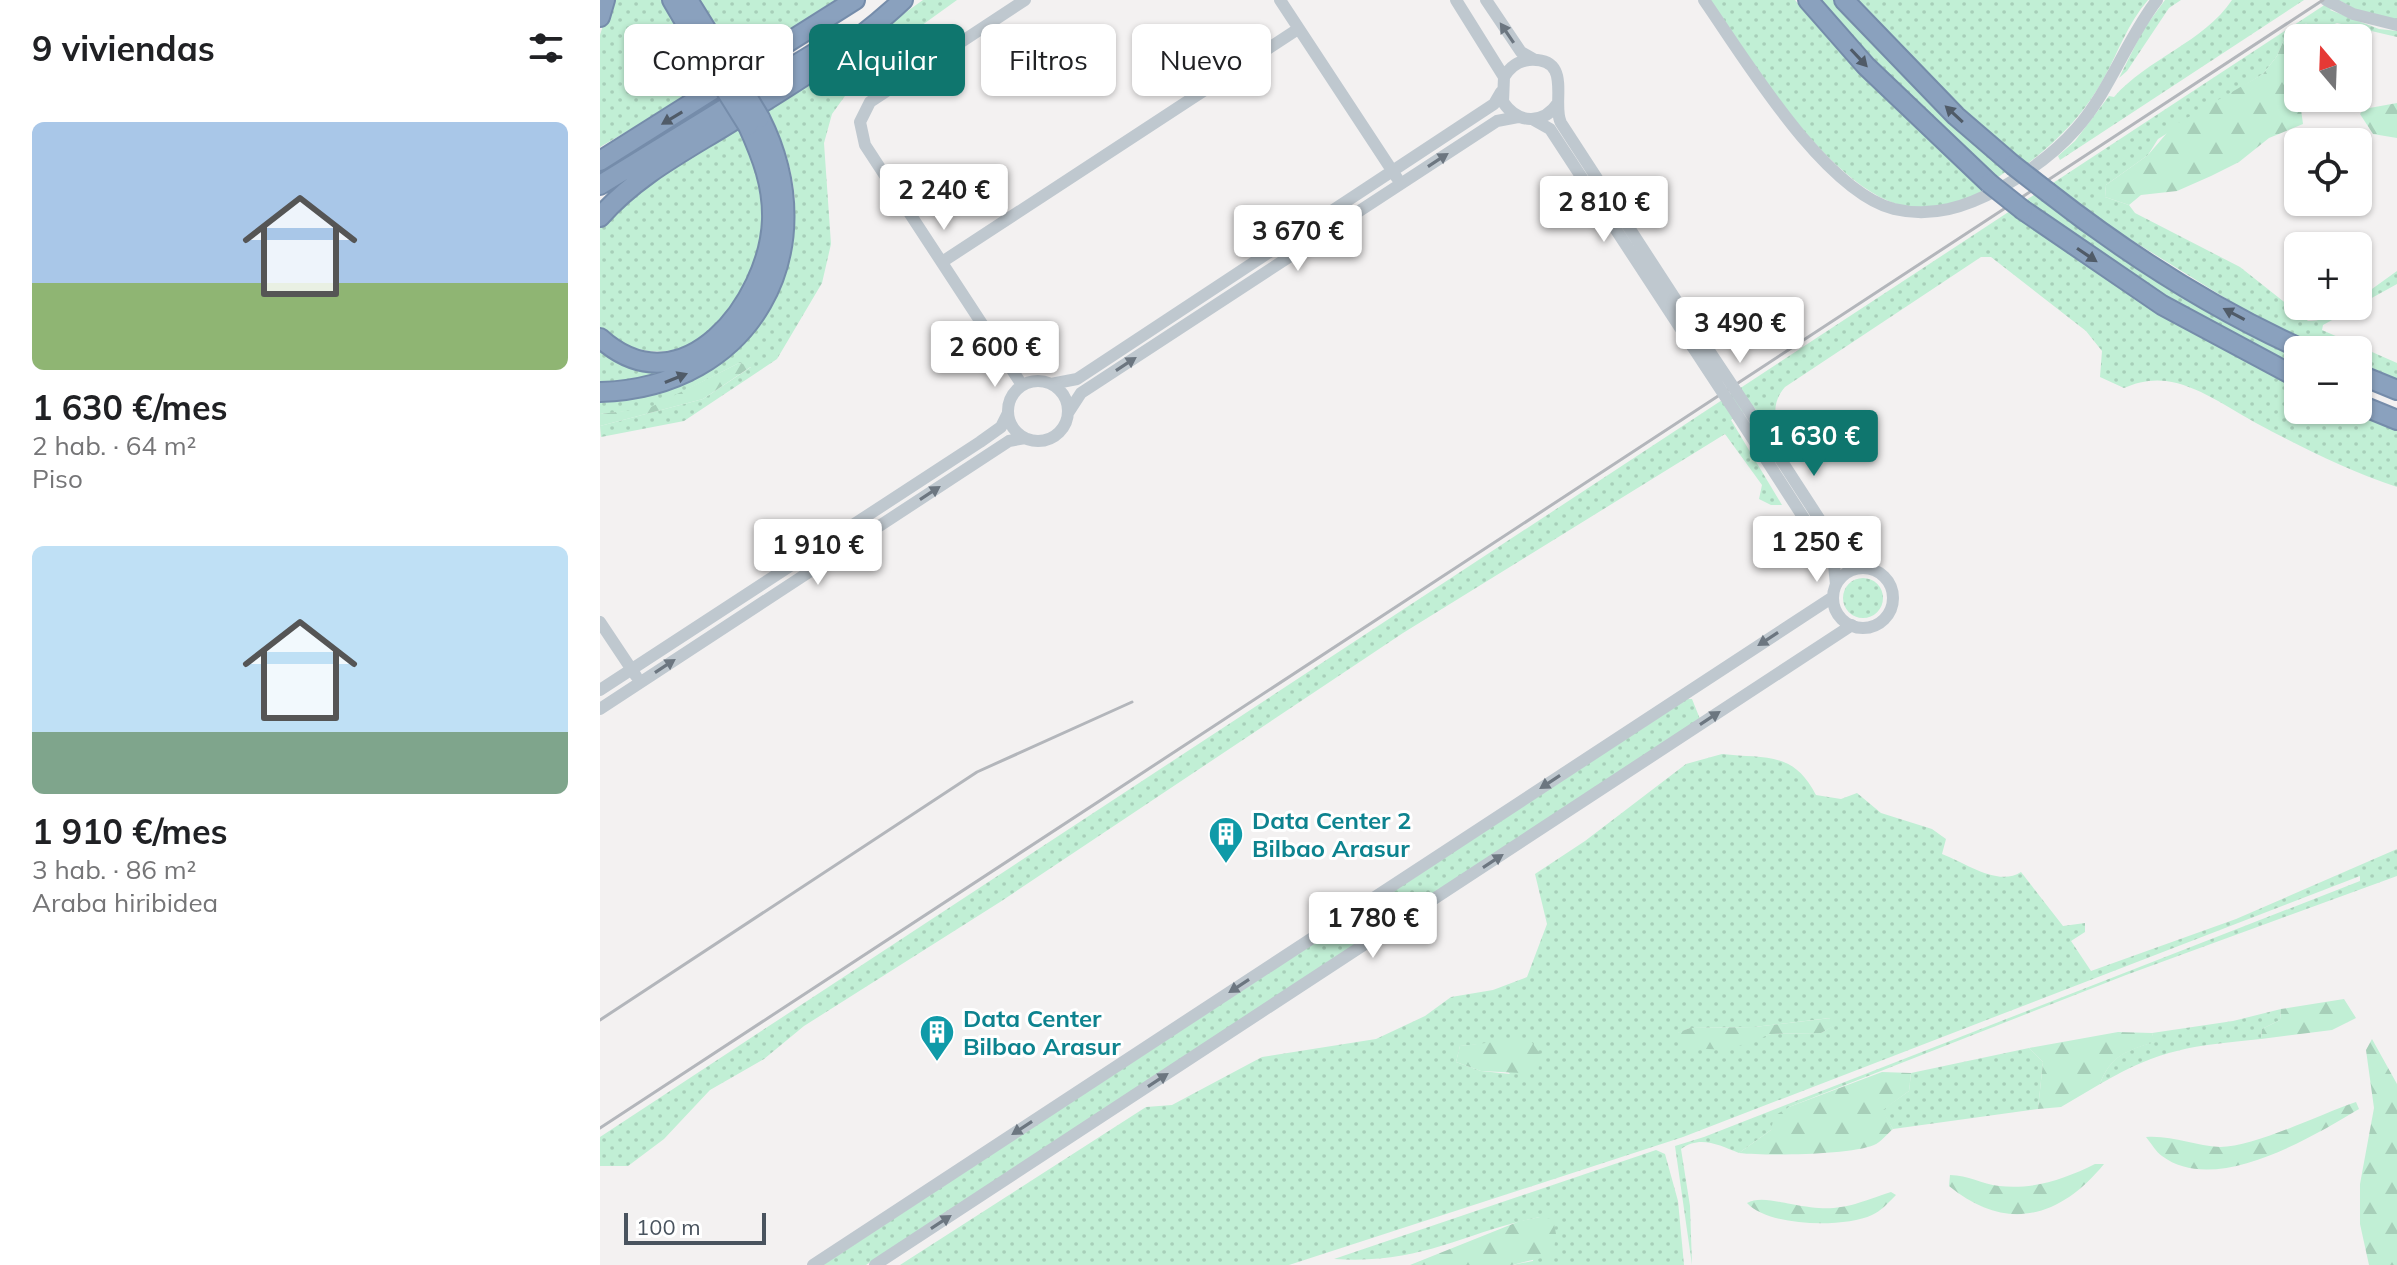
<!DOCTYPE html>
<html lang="es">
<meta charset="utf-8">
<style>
:root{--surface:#fff;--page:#f2f2f2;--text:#202124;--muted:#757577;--accent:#0f766e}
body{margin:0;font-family:Mulish,sans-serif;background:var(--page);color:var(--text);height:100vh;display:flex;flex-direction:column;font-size:30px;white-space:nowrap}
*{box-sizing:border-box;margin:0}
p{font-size:26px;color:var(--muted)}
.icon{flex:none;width:44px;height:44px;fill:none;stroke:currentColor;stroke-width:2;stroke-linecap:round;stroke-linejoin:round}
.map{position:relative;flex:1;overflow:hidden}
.drawer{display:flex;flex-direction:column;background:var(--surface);width:600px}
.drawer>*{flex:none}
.guide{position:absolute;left:24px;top:24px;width:760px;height:72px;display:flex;gap:16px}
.needle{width:52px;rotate:341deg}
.fabs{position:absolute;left:1684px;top:24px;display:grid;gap:16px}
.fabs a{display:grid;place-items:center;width:88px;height:88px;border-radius:12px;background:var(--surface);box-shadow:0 2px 6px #0004;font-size:40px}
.scale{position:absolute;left:24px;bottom:20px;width:142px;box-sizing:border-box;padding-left:8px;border:4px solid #49535e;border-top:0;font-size:22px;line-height:28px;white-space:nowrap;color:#49535e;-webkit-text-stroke:6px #fff;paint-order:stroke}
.price{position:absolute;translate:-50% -68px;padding:0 18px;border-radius:8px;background:#fff;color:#222;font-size:26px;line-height:52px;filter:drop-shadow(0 2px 4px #0008)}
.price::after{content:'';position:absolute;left:50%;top:48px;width:24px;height:18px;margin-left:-12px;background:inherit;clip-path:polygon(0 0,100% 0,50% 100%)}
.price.active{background:var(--accent);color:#fff}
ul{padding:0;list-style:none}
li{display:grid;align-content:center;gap:16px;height:424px;padding:0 32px}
li span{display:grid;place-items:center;height:248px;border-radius:12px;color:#555}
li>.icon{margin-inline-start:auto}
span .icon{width:144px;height:144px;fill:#fffc;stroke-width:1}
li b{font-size:34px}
h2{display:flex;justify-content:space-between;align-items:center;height:96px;padding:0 32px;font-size:34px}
.chip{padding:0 28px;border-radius:12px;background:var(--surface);box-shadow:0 2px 6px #0004;font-size:28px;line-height:72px}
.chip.active{background:var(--accent);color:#fff}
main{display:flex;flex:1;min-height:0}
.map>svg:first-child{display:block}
</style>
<main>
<section class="drawer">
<h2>9 viviendas<svg class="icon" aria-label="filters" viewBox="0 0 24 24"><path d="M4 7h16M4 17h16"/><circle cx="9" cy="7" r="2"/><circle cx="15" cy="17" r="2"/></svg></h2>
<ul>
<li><span style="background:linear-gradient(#a9c7e8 65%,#8fb573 0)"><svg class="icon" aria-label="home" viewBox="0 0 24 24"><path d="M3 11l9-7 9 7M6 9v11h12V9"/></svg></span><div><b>1 630 €/mes</b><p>2 hab. · 64 m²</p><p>Piso</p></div></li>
<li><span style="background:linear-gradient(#bfe0f5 75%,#7fa58c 0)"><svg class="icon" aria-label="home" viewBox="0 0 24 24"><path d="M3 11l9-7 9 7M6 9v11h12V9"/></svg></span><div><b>1 910 €/mes</b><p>3 hab. · 86 m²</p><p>Araba hiribidea</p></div></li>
</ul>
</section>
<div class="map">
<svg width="1797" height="1265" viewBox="0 0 1797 1265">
<defs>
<pattern id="grass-dots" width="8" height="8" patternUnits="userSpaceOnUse" patternTransform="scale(2)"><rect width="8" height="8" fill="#c1efd5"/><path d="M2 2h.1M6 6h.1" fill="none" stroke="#a7cfb9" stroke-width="1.8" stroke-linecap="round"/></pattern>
<pattern id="forest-firs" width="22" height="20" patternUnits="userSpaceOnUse" patternTransform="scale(2)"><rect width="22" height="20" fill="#c1efd5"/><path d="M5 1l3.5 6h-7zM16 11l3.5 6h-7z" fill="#a7cfb9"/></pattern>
</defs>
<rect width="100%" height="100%" fill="#f3f1f1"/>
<path fill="url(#grass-dots)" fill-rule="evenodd" d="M11,0H62L78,32L112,82L0,147V35Z
M99,0H235L150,55L147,52L136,60Z
M323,0H357L268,64L232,114L224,143L231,244L222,283L177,359L84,421L1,437L0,426L103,399L151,367L139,363L49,409L0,414V399C115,407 206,303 194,191C191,163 180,135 168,110Z
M1110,0H1195C1252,70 1318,130 1385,191C1363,200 1339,210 1315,208C1237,202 1151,61 1110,0Z
M1216,0H1235L1332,103L1408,170L1397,178L1332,122Z
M1258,0H1548C1528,23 1519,50 1505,76C1486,112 1459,140 1427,164L1355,102Z
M1565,0H1581L1569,8L1527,71L1519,78L1543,30Z
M1632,0H1704L1460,160L1458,156L1475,141L1509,96L1514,97C1547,59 1604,42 1632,0Z
M1732,0H1797V21L1751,8L1741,1L1730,10L1779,29L1797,31V37L1737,23L1699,38L1711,28L1706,23L1685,37L1677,56L1663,74L1558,139L1548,155L1506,185L1505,197L1529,205L1535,213L1640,267L1708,321C1727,322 1740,306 1758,306V299L1797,271V284L1723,325L1722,330L1797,363V381L1758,365V350H1724L1651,314L1517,231L1453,183Z
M138,127C153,157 164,188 163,222C160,306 80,395 0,328V228L47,182Z
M1437,193L1698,355V371L1564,299L1439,212L1426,200Z
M1410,211L1560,314L1698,388V410H1748L1797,431V487C1748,471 1701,447 1656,423C1629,408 1597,385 1566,381C1552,379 1537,382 1524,388L1500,377L1502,351L1486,331L1391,257H1381L1185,387C1167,408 1178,426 1187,449L1153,406L1131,420L1182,505H1171L1159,499L1162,485L1125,434L803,633L400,902L204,1026L164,1059L110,1090L64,1139L28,1166H0V1137Z
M0,347C19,367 46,367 72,366L53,379L0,385Z
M1243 598a20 20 0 1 1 40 0a20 20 0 1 1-40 0Z
M1087,699H1092L1100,719L266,1265H223Z
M1122,754C1164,759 1193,750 1216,795L1241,799L1257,793L1281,813L1332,829L1346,839L1342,854C1366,863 1398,887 1421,872L1463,926L1485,923V932L1471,941L1491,971L1636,919L1797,849V876L1526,975L1189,1107L1171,1130L1139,1153C1119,1145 1100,1135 1081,1149L1090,1206L1092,1265L1075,1146L1104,1137L1760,881V876L1083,1137L689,1265H300L546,1107L572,1105L662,1057L776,1039L825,1016L851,997L893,990L927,977L947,924L935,874L985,841L1086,764ZM1230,1018L1233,1026L1221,1033L1171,1034L1138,1044L1078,1033L1090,1028L1154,1027ZM882,1044L910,1074L881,1071L856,1062L860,1046Z
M1681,1009L1680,1020L1662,1029L1661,1039C1592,1046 1562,1048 1500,1084C1510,1056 1527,1050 1554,1042L1552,1033L1633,1021Z
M1429,1048L1443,1062L1438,1109L1293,1129L1282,1110L1309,1091L1311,1073Z
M1056,1150L1065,1154L1078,1201L1084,1265H912L933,1261L940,1217C861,1233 822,1265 734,1259Z"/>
<path fill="url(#forest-firs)" d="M1706,23L1712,28L1688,48L1693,52L1703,124L1669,138L1639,162L1611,176L1577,191L1541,195L1529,205L1505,197L1506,185L1548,155L1573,126L1663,74L1677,56L1685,37Z
M1797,103V138L1773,134L1760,114L1764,109Z
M139,363L152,366L103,399L0,426V414L49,408Z
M1744,999L1756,1018L1732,1030L1661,1039L1662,1029L1680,1020L1681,1009Z
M1231,1018L1234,1026L1221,1033L1171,1034L1128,1050L1089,1048L1078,1042L1077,1033L1090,1028L1154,1027Z
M1518,1032L1552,1033L1555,1042C1528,1050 1510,1056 1500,1084L1461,1107L1438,1109L1443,1062L1429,1048Z
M929,1038L940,1054L938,1074L881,1071L856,1062L860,1046Z
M1772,1039L1797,1084V1265H1769L1760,1224V1184L1774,1108L1766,1050Z
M1282,1072L1311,1073L1309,1091L1283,1110L1293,1129C1287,1134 1281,1142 1274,1145C1251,1155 1166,1156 1139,1153L1171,1130L1174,1116L1189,1107Z
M1756,1102L1759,1109C1712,1137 1615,1196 1562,1156C1556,1152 1551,1143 1546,1137C1572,1135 1595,1146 1620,1147C1655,1147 1720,1114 1756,1102Z
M1495,1164H1504C1460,1218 1406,1233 1349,1186L1350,1175C1368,1175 1382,1184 1399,1186C1433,1190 1465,1179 1495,1164Z
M1291,1192L1296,1195C1289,1202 1281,1211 1272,1215C1244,1228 1169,1227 1147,1203C1159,1196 1178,1202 1191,1204C1237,1213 1247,1207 1291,1192Z
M940,1217L953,1219L956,1234L953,1255L912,1265H810L920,1221Z"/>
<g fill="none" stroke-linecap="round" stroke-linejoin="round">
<g stroke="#758caa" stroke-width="22">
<path id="highway" d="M72,0L113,70
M88,0L126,61
M1208,0L1266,66L1389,183
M1244,0L1356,116L1413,165
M0,17L5,0
M0,161L255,0
M0,185L223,48
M1449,193C1527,254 1613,309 1704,350
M1423,210L1562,305L1698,378
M0,217C34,178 79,154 123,127C185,89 250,50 303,0
M0,338C83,413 169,301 172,220C173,185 162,157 148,126
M1758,374L1797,390
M0,392C151,388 227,251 160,118
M1758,404L1797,420"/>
</g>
<path stroke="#bfc8cf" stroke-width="12" d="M680,0L797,178
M856,0L904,77
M886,0L921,52L935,60
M1104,0C1145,59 1224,191 1294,209C1332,218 1366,207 1399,189C1427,173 1455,153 1476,129C1510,91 1526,40 1557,0
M1726,0L1753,14L1797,25
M958,103C943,125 918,124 903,102L904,77C910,67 918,61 929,60C974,57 951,103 961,123L1102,340
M934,120L950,129L1092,346
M342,262L698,29
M408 411a30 30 0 1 1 60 0a30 30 0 1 1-60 0Z
M451,384L477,379L894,104L901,92
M422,385L265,145L260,122L270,102L425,0
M1148,409L1242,554L1265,567
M468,413L481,393L897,121L918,117
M1138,416L1234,565L1236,585
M1233 598a30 30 0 1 1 60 0a30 30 0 1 1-60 0Z
M0,622L36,676
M0,690L380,442L401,427L408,413
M0,709L409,441L425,438
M213,1265L1233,597
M275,1265L1252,625"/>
<use href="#highway" stroke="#8aa1be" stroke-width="18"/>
<path stroke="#b3b6bb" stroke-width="3" d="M0,1020L377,772L532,702
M0,1128L1723,0"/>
<g stroke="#758caa" stroke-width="22" stroke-linecap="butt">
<path id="highway-bridge" d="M126,61L160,118
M113,70L148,126
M1413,165L1449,193
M1389,183L1423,210"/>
</g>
<path stroke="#bfc8cf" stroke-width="12" d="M1102,340L1148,409
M1092,346L1138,416"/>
<use href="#highway-bridge" stroke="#8aa1be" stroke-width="18"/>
</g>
<defs><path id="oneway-solid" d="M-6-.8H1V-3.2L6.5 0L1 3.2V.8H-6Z" transform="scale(2)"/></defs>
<g fill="#6c7680">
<use href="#oneway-solid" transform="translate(907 33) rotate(-124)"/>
<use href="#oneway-solid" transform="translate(838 160) rotate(-33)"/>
<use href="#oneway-solid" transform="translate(526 364) rotate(-33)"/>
<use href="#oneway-solid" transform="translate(330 493) rotate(-33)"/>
<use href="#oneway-solid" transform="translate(1168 639) rotate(147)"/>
<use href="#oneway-solid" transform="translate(65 666) rotate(-33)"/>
<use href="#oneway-solid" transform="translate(1110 718) rotate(-33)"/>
<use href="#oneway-solid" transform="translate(950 782) rotate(147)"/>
<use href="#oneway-solid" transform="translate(893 861) rotate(-33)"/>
<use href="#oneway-solid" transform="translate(639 986) rotate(147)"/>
<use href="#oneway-solid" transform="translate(558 1080) rotate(-33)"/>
<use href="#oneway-solid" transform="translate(422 1128) rotate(147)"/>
<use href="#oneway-solid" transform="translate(341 1222) rotate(-33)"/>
</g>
<g fill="#505b68">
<use href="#oneway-solid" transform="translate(1259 58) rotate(47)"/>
<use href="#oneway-solid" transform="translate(1354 114) rotate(-137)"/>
<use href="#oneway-solid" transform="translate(72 118) rotate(149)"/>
<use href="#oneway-solid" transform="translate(1487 255) rotate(34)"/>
<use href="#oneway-solid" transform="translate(1634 314) rotate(-152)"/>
<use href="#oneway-solid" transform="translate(76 378) rotate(-22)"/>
</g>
<defs>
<g id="building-pin" transform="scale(1.8)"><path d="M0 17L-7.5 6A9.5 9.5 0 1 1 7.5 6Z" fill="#0f9aa8" stroke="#fff"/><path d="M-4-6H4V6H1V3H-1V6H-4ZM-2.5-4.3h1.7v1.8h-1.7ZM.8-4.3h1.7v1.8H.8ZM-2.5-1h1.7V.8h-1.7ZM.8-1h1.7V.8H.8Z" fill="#fff"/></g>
</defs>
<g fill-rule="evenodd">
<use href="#building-pin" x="626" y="834"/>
<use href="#building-pin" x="337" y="1032"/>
</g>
<g text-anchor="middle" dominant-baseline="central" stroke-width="6" stroke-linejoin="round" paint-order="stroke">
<g font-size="24" font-weight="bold" fill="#0d838f" stroke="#fff" text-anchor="start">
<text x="652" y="820">Data Center 2<tspan x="652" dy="28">Bilbao Arasur</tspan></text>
<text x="363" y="1018">Data Center<tspan x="363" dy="28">Bilbao Arasur</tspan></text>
</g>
</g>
</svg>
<div class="fabs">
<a><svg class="needle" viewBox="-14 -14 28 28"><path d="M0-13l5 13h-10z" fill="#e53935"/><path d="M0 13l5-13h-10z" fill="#757577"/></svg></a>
<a><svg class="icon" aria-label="locate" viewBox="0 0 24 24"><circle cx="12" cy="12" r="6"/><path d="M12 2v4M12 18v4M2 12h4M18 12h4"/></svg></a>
<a>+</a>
<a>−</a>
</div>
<div class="scale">100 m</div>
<b class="price" style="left:344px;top:232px">2 240 €</b>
<b class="price" style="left:1004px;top:244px">2 810 €</b>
<b class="price" style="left:698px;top:273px">3 670 €</b>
<b class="price" style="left:1140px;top:365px">3 490 €</b>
<b class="price" style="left:395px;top:389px">2 600 €</b>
<b class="price active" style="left:1214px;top:478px">1 630 €</b>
<b class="price" style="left:1217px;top:584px">1 250 €</b>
<b class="price" style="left:218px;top:587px">1 910 €</b>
<b class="price" style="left:773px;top:960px">1 780 €</b>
<div class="guide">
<a class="chip">Comprar</a>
<a class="chip active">Alquilar</a>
<a class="chip">Filtros</a>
<a class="chip">Nuevo</a>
</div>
</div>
</main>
